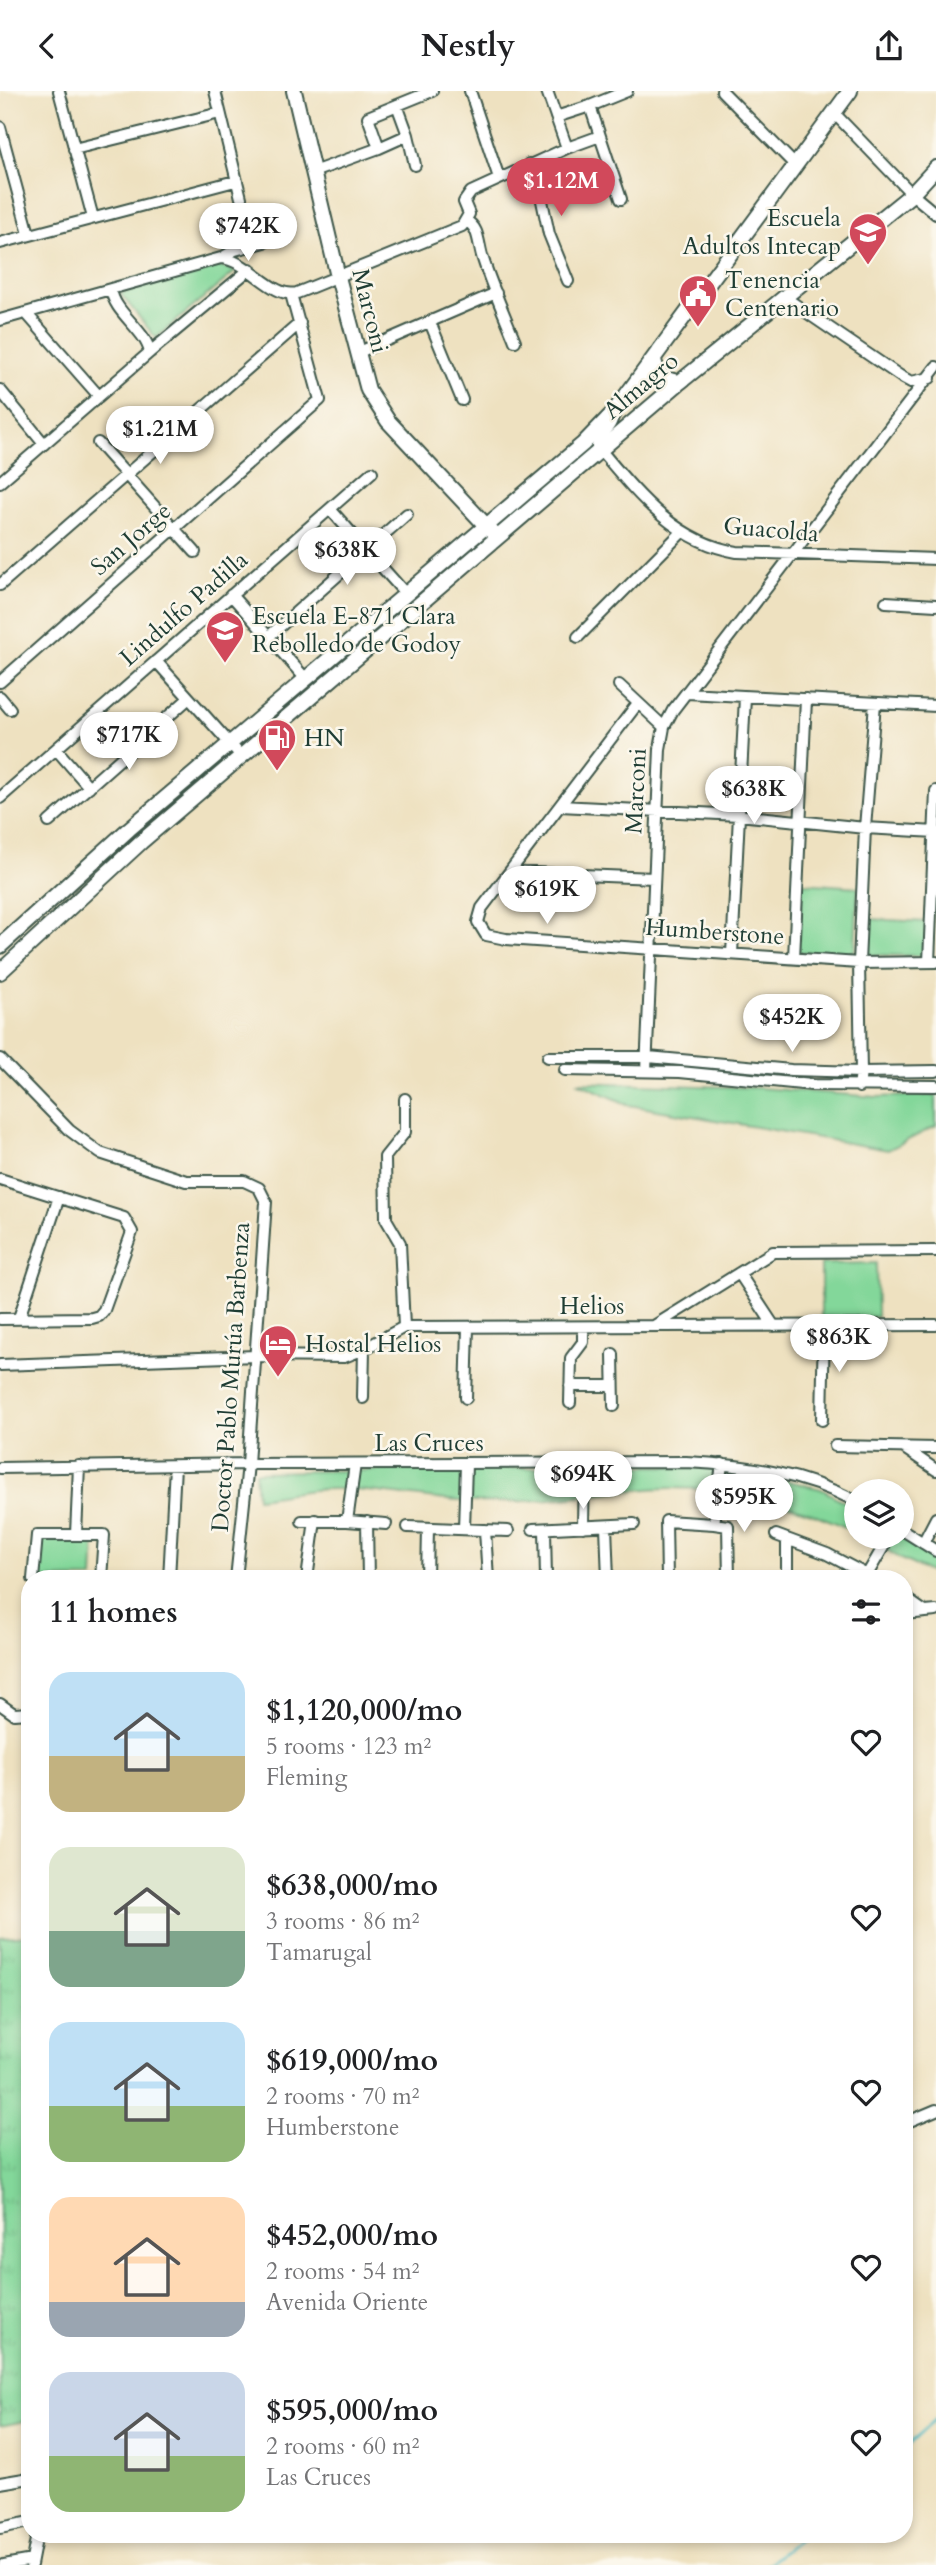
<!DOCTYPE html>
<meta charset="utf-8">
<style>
:root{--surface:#fff;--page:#f6f6f6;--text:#202124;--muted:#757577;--accent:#d1495b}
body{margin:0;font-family:Cardo,serif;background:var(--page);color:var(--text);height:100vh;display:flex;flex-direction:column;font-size:26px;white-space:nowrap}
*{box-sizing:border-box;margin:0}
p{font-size:23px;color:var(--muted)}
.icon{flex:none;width:38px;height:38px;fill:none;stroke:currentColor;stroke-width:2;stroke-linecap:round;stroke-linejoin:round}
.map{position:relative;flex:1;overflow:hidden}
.side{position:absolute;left:21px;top:1479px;width:892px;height:973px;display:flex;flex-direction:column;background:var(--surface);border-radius:28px;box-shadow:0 4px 10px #0003}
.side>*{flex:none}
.controls{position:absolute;left:844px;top:1388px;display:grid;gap:14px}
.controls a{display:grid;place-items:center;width:70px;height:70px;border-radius:50%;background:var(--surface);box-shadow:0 4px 10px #0003;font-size:35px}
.price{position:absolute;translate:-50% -60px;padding:0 16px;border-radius:24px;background:#fff;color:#222;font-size:23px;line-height:46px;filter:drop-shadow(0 2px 4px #0008)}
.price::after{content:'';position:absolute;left:50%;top:42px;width:21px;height:16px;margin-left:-10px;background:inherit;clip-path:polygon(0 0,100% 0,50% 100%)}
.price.current{background:var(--accent);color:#fff}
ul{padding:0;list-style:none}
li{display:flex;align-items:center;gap:21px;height:175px;padding:0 28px}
li span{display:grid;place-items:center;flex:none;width:196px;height:140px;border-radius:21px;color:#555}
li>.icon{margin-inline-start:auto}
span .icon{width:84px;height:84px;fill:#fffc;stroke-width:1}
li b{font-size:30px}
h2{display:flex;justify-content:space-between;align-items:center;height:84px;padding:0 28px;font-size:30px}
header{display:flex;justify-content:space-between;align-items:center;height:91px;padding:0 28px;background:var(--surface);font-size:32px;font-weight:700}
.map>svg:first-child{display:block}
</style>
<header><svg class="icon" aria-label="back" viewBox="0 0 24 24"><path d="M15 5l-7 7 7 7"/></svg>Nestly<svg class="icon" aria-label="share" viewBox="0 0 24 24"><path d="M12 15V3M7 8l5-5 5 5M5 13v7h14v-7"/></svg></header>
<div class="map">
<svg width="936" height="2474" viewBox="0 0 936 2474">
<defs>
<pattern id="grass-tufts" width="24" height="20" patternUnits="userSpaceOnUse" patternTransform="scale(1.75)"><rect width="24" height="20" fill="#83d79a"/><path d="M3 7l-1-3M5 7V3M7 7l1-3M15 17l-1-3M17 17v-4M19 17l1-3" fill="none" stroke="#71b985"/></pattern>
</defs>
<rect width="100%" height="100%" fill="#fbf7ec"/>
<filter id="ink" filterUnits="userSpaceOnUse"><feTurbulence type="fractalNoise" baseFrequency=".0143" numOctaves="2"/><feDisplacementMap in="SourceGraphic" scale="14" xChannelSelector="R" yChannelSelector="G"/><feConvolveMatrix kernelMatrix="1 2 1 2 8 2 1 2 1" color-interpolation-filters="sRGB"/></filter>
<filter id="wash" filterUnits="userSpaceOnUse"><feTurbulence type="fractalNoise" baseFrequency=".00686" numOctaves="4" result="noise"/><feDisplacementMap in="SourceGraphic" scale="28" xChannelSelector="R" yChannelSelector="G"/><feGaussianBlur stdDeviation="1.57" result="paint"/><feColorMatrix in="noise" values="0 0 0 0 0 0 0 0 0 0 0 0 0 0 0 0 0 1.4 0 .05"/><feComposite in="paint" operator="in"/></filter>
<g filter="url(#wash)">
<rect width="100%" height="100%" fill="#eee1c0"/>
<path fill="url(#grass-tufts)" stroke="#518a67" stroke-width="2" d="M30,1844V2329L0,2335V1846Z"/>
<path fill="#83d79a" stroke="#518a67" stroke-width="2" d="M217,175L236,180L156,247L120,202Z
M802,792L858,796L855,858L848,864L797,861Z
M868,828L927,831L926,865L871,864L866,860Z
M577,991L760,997L877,1006L936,1004V1035L888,1059L629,1014Z
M876,1172L877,1226H821V1173Z
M665,1375L741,1378L821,1398L856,1417V1441C799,1413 734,1397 671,1397C605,1398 540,1414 474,1411C428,1409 383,1399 336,1398C310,1397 283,1404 257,1407L255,1381Z
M901,1445L936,1466V1484L903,1469L866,1446Z
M39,1446L95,1447L93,1487L36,1488Z"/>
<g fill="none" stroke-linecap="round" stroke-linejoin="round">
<path stroke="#4dbbc6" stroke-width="2.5" d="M905,2357L936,2328
M767,2474L806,2443"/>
</g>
</g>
<g filter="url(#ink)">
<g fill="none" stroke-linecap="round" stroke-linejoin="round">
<g stroke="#3e5649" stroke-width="14">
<path id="minor" d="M59,0L93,127
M215,0L241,107
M470,0L499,87
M547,0L567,57
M722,0L795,74
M397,14L408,44L415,74
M834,22L912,103L936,123
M556,26L590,15
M0,36L29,143
M600,45L621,108
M379,57L408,44
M74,58L220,22
M529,73L540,100L549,143L568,190
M313,81L379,57L368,26L432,0
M466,130C480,136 478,155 483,168C492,196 504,223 515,250
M0,152L235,90
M221,167L235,159L265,151
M784,206L900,285L911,291L930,287
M26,222L98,304
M0,229L221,167C249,169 272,208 297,202L462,135L469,123L464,111L471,101L567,57L600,45L590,15L627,0
M430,231L462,309
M150,261L250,178
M357,262L496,202
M0,299L44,353
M614,321C613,336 600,342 597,355C636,401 674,451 737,461L936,468
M98,352L195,461
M0,391L150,261C144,237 114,222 111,198
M330,418L405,502
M0,494L300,232
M231,504L305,587
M886,511L936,514
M578,546L682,441
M267,547L407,423
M156,570L242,666
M0,591L320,309L291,203
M619,594L664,636
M687,602L936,615
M0,606L10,618
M638,612L482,817L478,831L486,844L506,848L859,872L936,871
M56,658L89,696
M0,707L372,381
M560,715L739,724L865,737L936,741
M49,731L188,608
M510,781L654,787
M732,863L745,606
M794,867L806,608
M929,871L936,700
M548,966H648L791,979L861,981L936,980
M0,968L69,1039L100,1062L186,1090H244L259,1097L266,1111L248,1373L236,1488
M565,979L680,981L812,994L936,995
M646,980L660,658L664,636L673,619L936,276
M859,996L861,981L859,872L865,737L875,612
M0,1088L124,1127L132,1141L104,1219L99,1225L92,1227L0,1228
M739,1182L774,1235
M19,1227L59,1106
M654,1235L773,1161L936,1160
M404,1236L400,1152L386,1128L385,1066L405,1041V1008
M613,1263L614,1315
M0,1274L256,1265L344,1266L364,1258L404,1236L936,1234
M570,1295H613
M363,1307L364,1258
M466,1307L468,1236
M570,1312L571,1267L583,1251V1237
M822,1329L824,1235
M835,1355L936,1357
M904,1357L936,1379
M0,1377L248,1373L686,1371C746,1374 802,1382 856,1410
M302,1430H347L386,1433
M347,1430L355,1373
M367,1431L368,1488
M714,1433L728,1435L729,1488
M606,1435L608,1488
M408,1436L508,1440
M583,1436L584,1372
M464,1438L466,1373
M533,1438L634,1433
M545,1438L546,1488
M901,1438L936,1460
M485,1439L488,1488
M76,1443L79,1375
M776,1444L827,1463L867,1484L889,1446
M923,1452L936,1427
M33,1488L37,1444H104L101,1488
M169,1488L175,1375
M307,1488L315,1429
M427,1488L428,1437
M667,1488L666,1430L714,1433L722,1373
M787,1488V1448
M905,1507L925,1521
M905,1523L936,1520
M30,1537V1554
M0,1613L14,1623L30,1622
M905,2032L936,2019
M0,2392L30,2387
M0,2437L30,2431
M4,2474L32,2469
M31,2474L37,2443"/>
</g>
<g stroke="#3e5649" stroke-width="18">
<path id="major" d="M294,0L338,186L368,299L388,330L492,441
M654,267C655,282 664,290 680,291
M0,855L129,738L583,353L614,321L850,0
M0,881L141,751L484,458L680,291L912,103L936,77"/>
</g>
<use href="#minor" stroke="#fff" stroke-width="10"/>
<use href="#major" stroke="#fff" stroke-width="14"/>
</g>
</g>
<defs>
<g id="school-pin" transform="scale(2.0125)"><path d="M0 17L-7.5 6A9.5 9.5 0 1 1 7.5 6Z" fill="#d1495b" stroke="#fbf7ec"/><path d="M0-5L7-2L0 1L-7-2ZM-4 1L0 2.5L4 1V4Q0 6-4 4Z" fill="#fff"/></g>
<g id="civic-pin" transform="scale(2.0125)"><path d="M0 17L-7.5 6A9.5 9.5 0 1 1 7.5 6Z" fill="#d1495b" stroke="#fbf7ec"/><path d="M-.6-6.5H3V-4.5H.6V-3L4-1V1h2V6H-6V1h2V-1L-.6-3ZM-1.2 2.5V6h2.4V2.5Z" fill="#fff"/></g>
<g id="fuel-pin" transform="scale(2.0125)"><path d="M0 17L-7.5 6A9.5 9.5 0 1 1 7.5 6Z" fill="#d1495b" stroke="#fbf7ec"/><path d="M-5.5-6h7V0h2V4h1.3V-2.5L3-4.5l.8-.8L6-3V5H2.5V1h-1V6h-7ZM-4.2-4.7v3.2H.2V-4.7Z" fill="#fff"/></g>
<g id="hotel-pin" transform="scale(2.0125)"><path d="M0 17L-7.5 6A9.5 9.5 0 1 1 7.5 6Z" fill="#d1495b" stroke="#fbf7ec"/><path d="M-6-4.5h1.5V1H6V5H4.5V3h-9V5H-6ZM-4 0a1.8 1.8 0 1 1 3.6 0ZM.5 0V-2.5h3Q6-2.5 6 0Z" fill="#fff"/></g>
</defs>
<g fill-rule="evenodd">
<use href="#school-pin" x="868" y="141"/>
<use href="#civic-pin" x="698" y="203"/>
<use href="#school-pin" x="225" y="539"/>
<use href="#fuel-pin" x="277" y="647"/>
<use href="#hotel-pin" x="278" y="1253"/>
</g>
<g text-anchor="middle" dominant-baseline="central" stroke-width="5" stroke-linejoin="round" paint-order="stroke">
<g font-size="24" fill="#1f3d34" stroke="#fbf7ec" text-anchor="start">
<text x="841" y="127" text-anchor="end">Escuela<tspan x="841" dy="28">Adultos Intecap</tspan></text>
<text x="725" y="189">Tenencia<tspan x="725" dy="28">Centenario</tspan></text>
<text x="252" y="525">Escuela E-871 Clara<tspan x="252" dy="28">Rebolledo de Godoy</tspan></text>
<text x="304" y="647">HN</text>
<text x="305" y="1253">Hostal Helios</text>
</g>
<g font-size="24" fill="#1f3d34" stroke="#fbf7ec">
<text transform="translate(370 220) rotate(76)">Marconi</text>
<text transform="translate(641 295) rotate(-40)">Almagro</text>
<text transform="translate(771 439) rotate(5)">Guacolda</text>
<text transform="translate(131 448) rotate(-41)">San Jorge</text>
<text transform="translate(184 518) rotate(-41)">Lindulfo Padilla</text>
<text transform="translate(636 700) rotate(-87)">Marconi</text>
<text transform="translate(715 841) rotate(4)">Humberstone</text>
<text x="592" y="1215">Helios</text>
<text transform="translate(231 1286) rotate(-86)">Doctor Pablo Murúa Barbenza</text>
<text x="429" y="1352">Las Cruces</text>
</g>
</g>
</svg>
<div class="controls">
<a><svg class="icon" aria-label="layers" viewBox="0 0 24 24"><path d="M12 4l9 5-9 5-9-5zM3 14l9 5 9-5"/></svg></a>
</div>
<b class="price current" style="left:561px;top:127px">$1.12M</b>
<b class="price" style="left:248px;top:172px">$742K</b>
<b class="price" style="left:160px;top:375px">$1.21M</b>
<b class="price" style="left:347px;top:496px">$638K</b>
<b class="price" style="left:129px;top:681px">$717K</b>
<b class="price" style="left:754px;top:735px">$638K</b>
<b class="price" style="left:547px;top:835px">$619K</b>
<b class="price" style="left:792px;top:963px">$452K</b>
<b class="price" style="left:839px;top:1283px">$863K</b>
<b class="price" style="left:583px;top:1420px">$694K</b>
<b class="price" style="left:744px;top:1443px">$595K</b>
<section class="side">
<h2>11 homes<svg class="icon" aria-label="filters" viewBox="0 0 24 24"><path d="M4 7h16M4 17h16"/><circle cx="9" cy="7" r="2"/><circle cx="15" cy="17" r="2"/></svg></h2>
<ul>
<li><span style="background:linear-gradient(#bfe0f5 60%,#c2b280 0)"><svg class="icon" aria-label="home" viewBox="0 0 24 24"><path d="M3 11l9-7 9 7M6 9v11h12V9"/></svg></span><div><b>$1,120,000/mo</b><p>5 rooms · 123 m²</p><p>Fleming</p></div><svg class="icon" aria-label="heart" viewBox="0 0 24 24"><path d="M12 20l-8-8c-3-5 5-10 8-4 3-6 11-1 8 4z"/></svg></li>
<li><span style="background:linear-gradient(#dfe7d0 60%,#7fa58c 0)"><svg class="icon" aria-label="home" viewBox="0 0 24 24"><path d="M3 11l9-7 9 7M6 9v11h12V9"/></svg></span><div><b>$638,000/mo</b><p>3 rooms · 86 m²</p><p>Tamarugal</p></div><svg class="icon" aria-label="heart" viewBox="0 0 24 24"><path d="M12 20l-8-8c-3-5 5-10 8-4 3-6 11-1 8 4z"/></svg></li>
<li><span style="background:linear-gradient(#bfe0f5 60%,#8fb573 0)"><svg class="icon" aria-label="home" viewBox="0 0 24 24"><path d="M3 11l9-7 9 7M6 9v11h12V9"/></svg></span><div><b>$619,000/mo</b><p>2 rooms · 70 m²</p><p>Humberstone</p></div><svg class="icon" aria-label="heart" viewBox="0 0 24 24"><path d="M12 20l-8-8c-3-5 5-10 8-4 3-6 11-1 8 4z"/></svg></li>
<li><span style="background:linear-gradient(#ffd9b3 75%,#9aa5b1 0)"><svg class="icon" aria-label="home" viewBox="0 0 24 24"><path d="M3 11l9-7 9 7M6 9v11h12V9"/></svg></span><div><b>$452,000/mo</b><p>2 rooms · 54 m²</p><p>Avenida Oriente</p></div><svg class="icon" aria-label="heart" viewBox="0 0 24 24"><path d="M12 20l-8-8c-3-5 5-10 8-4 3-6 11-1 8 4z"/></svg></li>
<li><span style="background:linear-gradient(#c9d6e8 60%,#8fb573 0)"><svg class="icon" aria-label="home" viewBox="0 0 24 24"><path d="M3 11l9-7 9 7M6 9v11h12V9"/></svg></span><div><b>$595,000/mo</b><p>2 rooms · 60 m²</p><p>Las Cruces</p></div><svg class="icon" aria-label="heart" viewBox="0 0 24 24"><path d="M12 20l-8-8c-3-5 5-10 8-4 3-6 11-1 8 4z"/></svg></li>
</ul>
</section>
</div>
